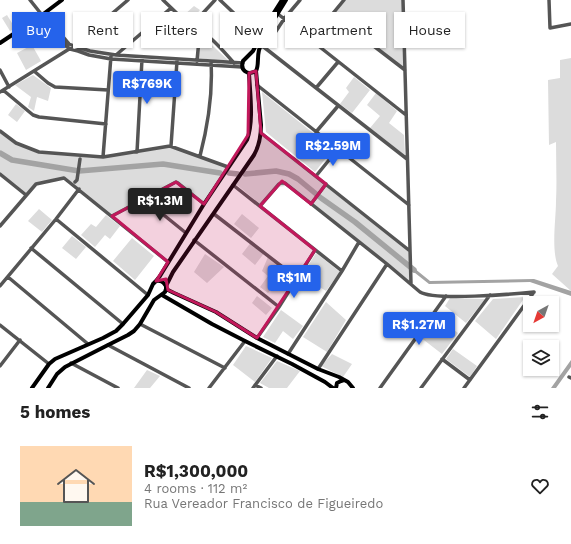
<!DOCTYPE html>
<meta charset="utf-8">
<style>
:root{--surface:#fff;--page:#f6f6f6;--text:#222;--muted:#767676;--line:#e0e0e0;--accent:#2563eb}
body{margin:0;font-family:"Work Sans",sans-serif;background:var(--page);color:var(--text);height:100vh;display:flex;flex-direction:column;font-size:15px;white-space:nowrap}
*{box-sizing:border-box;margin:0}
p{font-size:13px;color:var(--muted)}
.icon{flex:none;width:22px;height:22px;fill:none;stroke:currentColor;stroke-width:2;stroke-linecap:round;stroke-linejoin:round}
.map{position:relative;height:388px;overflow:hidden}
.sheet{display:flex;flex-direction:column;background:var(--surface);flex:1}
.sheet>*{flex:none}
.guide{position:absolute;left:12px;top:12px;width:547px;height:36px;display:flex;gap:8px}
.needle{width:26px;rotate:220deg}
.fabs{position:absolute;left:523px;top:296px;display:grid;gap:8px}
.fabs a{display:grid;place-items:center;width:36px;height:36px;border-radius:0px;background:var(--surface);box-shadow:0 1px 3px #0004;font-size:20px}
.price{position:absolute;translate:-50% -34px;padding:0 9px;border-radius:4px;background:var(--accent);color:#fff;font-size:13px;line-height:26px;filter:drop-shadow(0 1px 2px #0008)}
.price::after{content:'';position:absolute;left:50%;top:24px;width:12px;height:9px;margin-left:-6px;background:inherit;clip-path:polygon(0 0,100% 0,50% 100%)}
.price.selected{background:#222;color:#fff}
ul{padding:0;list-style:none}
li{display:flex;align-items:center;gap:12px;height:100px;padding:0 20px}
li+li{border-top:1px solid var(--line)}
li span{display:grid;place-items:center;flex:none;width:112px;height:80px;border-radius:0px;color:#555}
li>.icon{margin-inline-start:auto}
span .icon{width:48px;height:48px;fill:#fffc;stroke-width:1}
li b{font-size:17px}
h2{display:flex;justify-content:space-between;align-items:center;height:48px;padding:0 20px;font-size:17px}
.chip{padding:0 14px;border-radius:0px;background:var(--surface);box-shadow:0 1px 3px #0004;font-size:14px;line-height:36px}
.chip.selected{background:var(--accent);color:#fff}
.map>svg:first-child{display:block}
</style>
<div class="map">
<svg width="571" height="388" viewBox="0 0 571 388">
<rect width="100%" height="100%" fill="#fff"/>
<path fill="#dcdcdc" d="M344,0H402L405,68L332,12Z
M194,6L200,10L190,22L184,15Z
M7,15L15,28L10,31L2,18Z
M199,33L230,62L199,58Z
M32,45L41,61L26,70L17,53Z
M571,58V291L552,274L558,266C551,250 556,219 556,201C557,182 556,162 556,142L549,145L548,80L560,78V60Z
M33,75L51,88L48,101L37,97L34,111L28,107L31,97L15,85Z
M354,77L370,90L352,113L340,104L349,92L346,88Z
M262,92L333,149L315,172L266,132Z
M376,93L397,111L389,123L404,135L405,155L370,128L380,116L367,105Z
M16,104L25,111L17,122L8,115Z
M0,129L18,143L39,151L102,156L171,146L228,167L204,204L176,181L111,216L64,177L35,183L25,195L0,176Z
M261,135L409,251L410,283L286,186L276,187L260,204L237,185H233L256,152Z
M39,209L52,220L42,232L28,221Z
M242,214L259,228L251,238L234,224Z
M106,215L120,226L110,239L105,235L95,247L81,235L91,224L96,227Z
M72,236L86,247L76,259L62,248Z
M132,238L154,256L135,280L113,261Z
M252,241L265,252L255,265L242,254Z
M316,253L340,272L326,291L315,284L317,280L304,272Z
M205,254L224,267L207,283L194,272Z
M268,257L285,270L268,293L260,287L268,276L262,271Z
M257,296L272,308L266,315L252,303Z
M525,297L496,339L475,321L493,299Z
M450,298L485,299L466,323L445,306Z
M326,302L346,320L327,352L303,337Z
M281,310L303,326L293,339L283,331L275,343L263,337Z
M436,317L458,333L442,354L420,337Z
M246,346L272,358L255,382L233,365Z
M453,349L477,366L470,377L446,359Z
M332,354L352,364L343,377L321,366Z
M277,361L300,371L287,388H269L260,383Z
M147,370L160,376L150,388H134Z"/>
<path fill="#a3a3a3" d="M409,264L430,281L534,279L571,291V296L530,282L429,284L410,269Z
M571,360V367L556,388H551Z"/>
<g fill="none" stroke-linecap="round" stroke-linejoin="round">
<path stroke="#a3a3a3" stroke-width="5.5" d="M0,153L12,160L79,171L163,164L220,173
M229,173L238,174
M245,174L276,171L289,174L298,179L321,198L355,222L414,270"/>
<path stroke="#555" stroke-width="3.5" d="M30,0L42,15L44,19L49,26L66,46L70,49L78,51L89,55L111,59L242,67
M163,0L186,22C191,26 196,27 200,30C212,37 225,53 234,63
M220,0L260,38
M403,0L411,284
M549,0L550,28L571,24
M278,14L406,115
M332,14L405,70
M42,15L46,17L69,44L74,46L90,51L116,55L243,63
M191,26L215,0
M311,40L344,0
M261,46L265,48L288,66L407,159
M265,48L284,19L300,0
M116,55L171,8
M197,61L200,29
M0,70L9,87
M34,71L48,83L55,87L108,90
M257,85L409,205
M316,88L338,62
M3,90L33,115L39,117L106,124
M0,92L74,46L128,0
M0,131L16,143L39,152L103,157L170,146L228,167
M316,132L338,106
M261,133L410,251
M171,146L177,61
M137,152L142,59
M200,156C208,125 213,94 211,62
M103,157L111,56
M0,174L26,195
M316,176L338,149
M75,182L77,180L80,159
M233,185L342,271
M144,199L186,233
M311,204L326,184
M260,206L279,184L281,183H285L387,264L420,292C434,301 514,294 534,292
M214,214L298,279
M112,216L176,182L178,183L204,204
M56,219L148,295
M0,226L36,184L64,178L168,262
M194,240L279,307
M31,248L123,324
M8,277L88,344
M0,286L56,219L79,189
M140,324L225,368
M0,325L49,364
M257,338L279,307L315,250
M108,345L189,388
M288,354L342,271L359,242
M442,359L470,380
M71,363L118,388
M0,366L20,340
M318,369L387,264
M569,377L571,378
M255,385L261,388
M209,388L245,341
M253,388L277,356
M380,388L446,296
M421,388L490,295
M464,388L534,292"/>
<path stroke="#000" stroke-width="4" d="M0,43L42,15L62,0
M256,71C247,76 240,70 243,61L253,51L268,22L282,0
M156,281C161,280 163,282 166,286
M166,289L174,293L216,312L257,338L318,369L339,377L348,382L353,388
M162,295L212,324L245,341L292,364L325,382L333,388
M32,388L49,364L55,359L103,338L116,331L123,324L148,295L153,284L156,281L160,276L204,204L247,140C254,121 250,94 249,73
M48,388L57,374L65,367L108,345L128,335L134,331L140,324L154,300L165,292L166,289V286L173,272L254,155C259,146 261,136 261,125L256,71C259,66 257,58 259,50C265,33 276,16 286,0
M336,388L337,383L341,381L344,380"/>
</g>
<path fill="#c2185b" fill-opacity="0.2" stroke="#c2185b" stroke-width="3" stroke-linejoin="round" d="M256,71L261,133L326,184L311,204L282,181L260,206L315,250L257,338L216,312L168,290L166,279L156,281L168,262L112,216L176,182L204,204L248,135L249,73Z"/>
</svg>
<div class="fabs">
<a><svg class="needle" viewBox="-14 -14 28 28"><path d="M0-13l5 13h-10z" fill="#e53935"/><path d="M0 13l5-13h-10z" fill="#767676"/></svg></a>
<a><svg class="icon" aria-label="layers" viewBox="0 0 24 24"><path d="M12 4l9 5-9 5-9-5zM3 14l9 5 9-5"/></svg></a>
</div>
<b class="price" style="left:147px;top:105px">R$769K</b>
<b class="price" style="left:333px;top:167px">R$2.59M</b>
<b class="price selected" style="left:160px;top:222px">R$1.3M</b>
<b class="price" style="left:294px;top:299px">R$1M</b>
<b class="price" style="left:419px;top:346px">R$1.27M</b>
<div class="guide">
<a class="chip selected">Buy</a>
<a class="chip">Rent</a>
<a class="chip">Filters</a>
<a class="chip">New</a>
<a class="chip">Apartment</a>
<a class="chip">House</a>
</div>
</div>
<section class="sheet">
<h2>5 homes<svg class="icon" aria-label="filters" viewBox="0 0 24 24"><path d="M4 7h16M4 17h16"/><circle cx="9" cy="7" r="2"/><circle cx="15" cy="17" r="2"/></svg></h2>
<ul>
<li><span style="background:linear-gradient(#ffd9b3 70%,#7fa58c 0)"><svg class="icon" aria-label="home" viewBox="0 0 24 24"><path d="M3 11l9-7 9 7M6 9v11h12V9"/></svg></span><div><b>R$1,300,000</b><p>4 rooms · 112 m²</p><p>Rua Vereador Francisco de Figueiredo</p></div><svg class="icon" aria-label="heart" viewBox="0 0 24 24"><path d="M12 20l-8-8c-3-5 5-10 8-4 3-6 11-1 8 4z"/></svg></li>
</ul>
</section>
